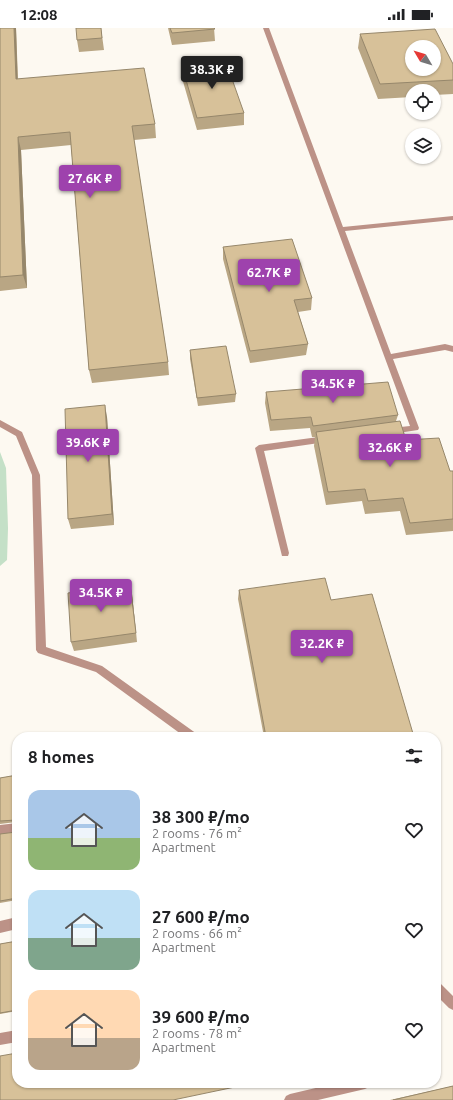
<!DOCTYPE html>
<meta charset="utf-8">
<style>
:root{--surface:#fff;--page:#f2f2f2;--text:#202124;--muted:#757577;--accent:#9e42ad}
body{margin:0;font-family:Ubuntu,sans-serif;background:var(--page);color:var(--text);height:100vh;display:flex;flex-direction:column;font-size:15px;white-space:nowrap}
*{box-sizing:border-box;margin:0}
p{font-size:13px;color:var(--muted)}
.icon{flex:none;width:22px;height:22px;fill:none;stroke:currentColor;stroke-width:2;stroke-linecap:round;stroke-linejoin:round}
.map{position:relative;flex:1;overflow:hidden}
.details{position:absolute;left:12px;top:704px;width:429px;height:356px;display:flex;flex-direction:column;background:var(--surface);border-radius:16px;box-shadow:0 1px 3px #0004}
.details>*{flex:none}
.needle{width:26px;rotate:308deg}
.fabs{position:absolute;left:405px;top:12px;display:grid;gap:8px}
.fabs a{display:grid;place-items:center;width:36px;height:36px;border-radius:50%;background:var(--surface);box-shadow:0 1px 3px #0004;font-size:20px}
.price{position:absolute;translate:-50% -34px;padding:0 9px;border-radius:4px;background:var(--accent);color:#fff;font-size:13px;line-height:26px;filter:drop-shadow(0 1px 2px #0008)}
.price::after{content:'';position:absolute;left:50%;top:24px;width:12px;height:9px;margin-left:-6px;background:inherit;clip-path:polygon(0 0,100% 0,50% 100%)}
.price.selected{background:#222;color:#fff}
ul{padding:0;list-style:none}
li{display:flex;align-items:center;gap:12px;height:100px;padding:0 16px}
li span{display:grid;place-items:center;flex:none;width:112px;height:80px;border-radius:12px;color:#555}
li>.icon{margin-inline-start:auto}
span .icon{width:48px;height:48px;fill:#fffc;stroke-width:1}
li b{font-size:17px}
h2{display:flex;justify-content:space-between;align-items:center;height:48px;padding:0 16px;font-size:17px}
.status{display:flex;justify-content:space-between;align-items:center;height:28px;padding:0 20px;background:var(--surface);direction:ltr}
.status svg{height:11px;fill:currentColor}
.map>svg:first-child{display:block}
</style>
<div class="status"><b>12:08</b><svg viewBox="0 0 49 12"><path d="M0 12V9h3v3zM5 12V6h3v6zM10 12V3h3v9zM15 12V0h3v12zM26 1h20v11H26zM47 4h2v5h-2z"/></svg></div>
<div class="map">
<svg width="453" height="1072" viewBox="0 0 453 1072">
<rect width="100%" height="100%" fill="#fdf9f1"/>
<path fill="#c4e0c7" d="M0,424L6,440L8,500L7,532L0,538Z"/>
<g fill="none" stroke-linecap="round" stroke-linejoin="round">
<path fill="#bc9287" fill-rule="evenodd" d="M263,0H269L343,199L453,188V192L345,203L391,326L445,316L453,318V324L445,322L393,331L419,400L418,402L391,406L387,403L391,400L410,398Z
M0,392L22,404L40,447L46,619L102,638L197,706L198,709H185L96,644L38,625L36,622L32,447L16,408L0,399Z
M326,408L330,411L326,414L264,423L289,525L288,528H282L255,420L259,417Z
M17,795V805L0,807V797Z
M17,889V901L0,905V893Z
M436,953L440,955L453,968V982L449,980L436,967Z
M17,1002V1014L0,1017V1005Z
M337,1055H371L369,1059L365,1061L318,1072H284L286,1068L290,1066Z"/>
</g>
<path fill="#b9a684" d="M0,0H16L18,51L155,96L156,110L134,112L168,334L169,347L92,355L89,342L71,117L21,122L27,260L0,263Z
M101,0L104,22L79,24L77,12Z
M168,0H214L215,13L172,17Z
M360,6L453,36V66L434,67V63H412V69L378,71L358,20Z
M182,38L244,85V97L197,102L182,50Z
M223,219L312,270L311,282L298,284L308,316L306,327L250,335L223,231Z
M190,322L236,366L235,374L198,378L190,331Z
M266,364L398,387L396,393L406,412L450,443H453V503L406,507L400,483L365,486L362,473L326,477L314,418L315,409H312L310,400L270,403L265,375Z
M107,389L114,497L71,501L68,491Z
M130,556L132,566L137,614L74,623L71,614Z
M239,562L331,572L414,709H264L238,571Z
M17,747V872L0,875V806L16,804V794L0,796V750Z
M17,913V983L0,986V916Z
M453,1058V1072H390Z"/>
<path fill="#96876b" d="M14,0H16L18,65L16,51Z
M18,109L21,122L27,260L23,247Z
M105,377L107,389L114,497L112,486Z
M130,556L132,566L137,614L136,605Z"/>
<path fill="#d7c199" stroke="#96876b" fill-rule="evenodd" d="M0,0H14L16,51L144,40L155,96L132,98L168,334L89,342L70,104L18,109L23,247L0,249Z
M76,0H101L102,10L77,12Z
M170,0H214L215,1L172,5Z
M435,1L453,36V52L380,56L360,6ZM412,19H434V41H412Z
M226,34L244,85L197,90L182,38Z
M292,211L312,270L294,272L308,316L250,323L223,219Z
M226,318L236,366L197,370L190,322Z
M388,354L398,387L313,398L311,389L271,392L266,364Z
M105,377L112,486L68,491L65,381Z
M400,393L406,412L439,410L450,443H453V491L410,495L403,470L368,473L365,461L328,464L316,404Z
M325,550L331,572L372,566L414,709H266L239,562Z
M130,556L136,605L71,614L68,565Z
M17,747V870L0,873V806L16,804V792L0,793V750Z
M17,913V982L0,985V916Z
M17,1025V1055H254L173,1072H0V1028Z
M453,1058V1072H393Z"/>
</svg>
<div class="fabs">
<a><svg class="needle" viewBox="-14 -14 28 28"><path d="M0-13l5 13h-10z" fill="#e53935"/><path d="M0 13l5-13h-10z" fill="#757577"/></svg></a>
<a><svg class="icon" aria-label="locate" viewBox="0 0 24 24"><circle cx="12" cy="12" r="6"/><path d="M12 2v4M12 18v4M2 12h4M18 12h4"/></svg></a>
<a><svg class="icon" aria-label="layers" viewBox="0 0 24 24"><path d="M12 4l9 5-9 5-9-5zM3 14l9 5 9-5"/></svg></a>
</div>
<b class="price selected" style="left:212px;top:62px">38.3K ₽</b>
<b class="price" style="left:90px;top:171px">27.6K ₽</b>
<b class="price" style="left:269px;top:265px">62.7K ₽</b>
<b class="price" style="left:333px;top:376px">34.5K ₽</b>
<b class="price" style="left:88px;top:435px">39.6K ₽</b>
<b class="price" style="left:390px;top:440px">32.6K ₽</b>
<b class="price" style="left:101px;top:585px">34.5K ₽</b>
<b class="price" style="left:322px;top:636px">32.2K ₽</b>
<section class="details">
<h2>8 homes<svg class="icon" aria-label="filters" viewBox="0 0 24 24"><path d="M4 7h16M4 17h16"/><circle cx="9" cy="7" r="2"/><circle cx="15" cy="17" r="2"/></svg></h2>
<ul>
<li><span style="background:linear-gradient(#a9c7e8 60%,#8fb573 0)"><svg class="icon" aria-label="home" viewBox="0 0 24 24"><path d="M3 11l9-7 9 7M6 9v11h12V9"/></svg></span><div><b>38 300 ₽/mo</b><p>2 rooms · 76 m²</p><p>Apartment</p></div><svg class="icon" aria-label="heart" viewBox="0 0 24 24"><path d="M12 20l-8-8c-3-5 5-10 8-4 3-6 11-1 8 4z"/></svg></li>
<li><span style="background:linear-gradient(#bfe0f5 60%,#7fa58c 0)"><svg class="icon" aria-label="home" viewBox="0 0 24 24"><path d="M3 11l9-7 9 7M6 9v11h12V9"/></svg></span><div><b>27 600 ₽/mo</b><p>2 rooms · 66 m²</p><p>Apartment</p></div><svg class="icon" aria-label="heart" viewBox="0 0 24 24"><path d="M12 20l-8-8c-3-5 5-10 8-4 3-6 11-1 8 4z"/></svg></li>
<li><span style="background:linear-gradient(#ffd9b3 60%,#b9a48a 0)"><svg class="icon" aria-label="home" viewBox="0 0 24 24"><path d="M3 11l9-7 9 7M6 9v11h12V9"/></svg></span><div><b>39 600 ₽/mo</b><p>2 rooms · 78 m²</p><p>Apartment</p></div><svg class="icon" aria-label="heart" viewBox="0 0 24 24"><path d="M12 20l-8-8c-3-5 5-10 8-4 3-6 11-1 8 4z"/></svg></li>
</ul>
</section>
</div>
